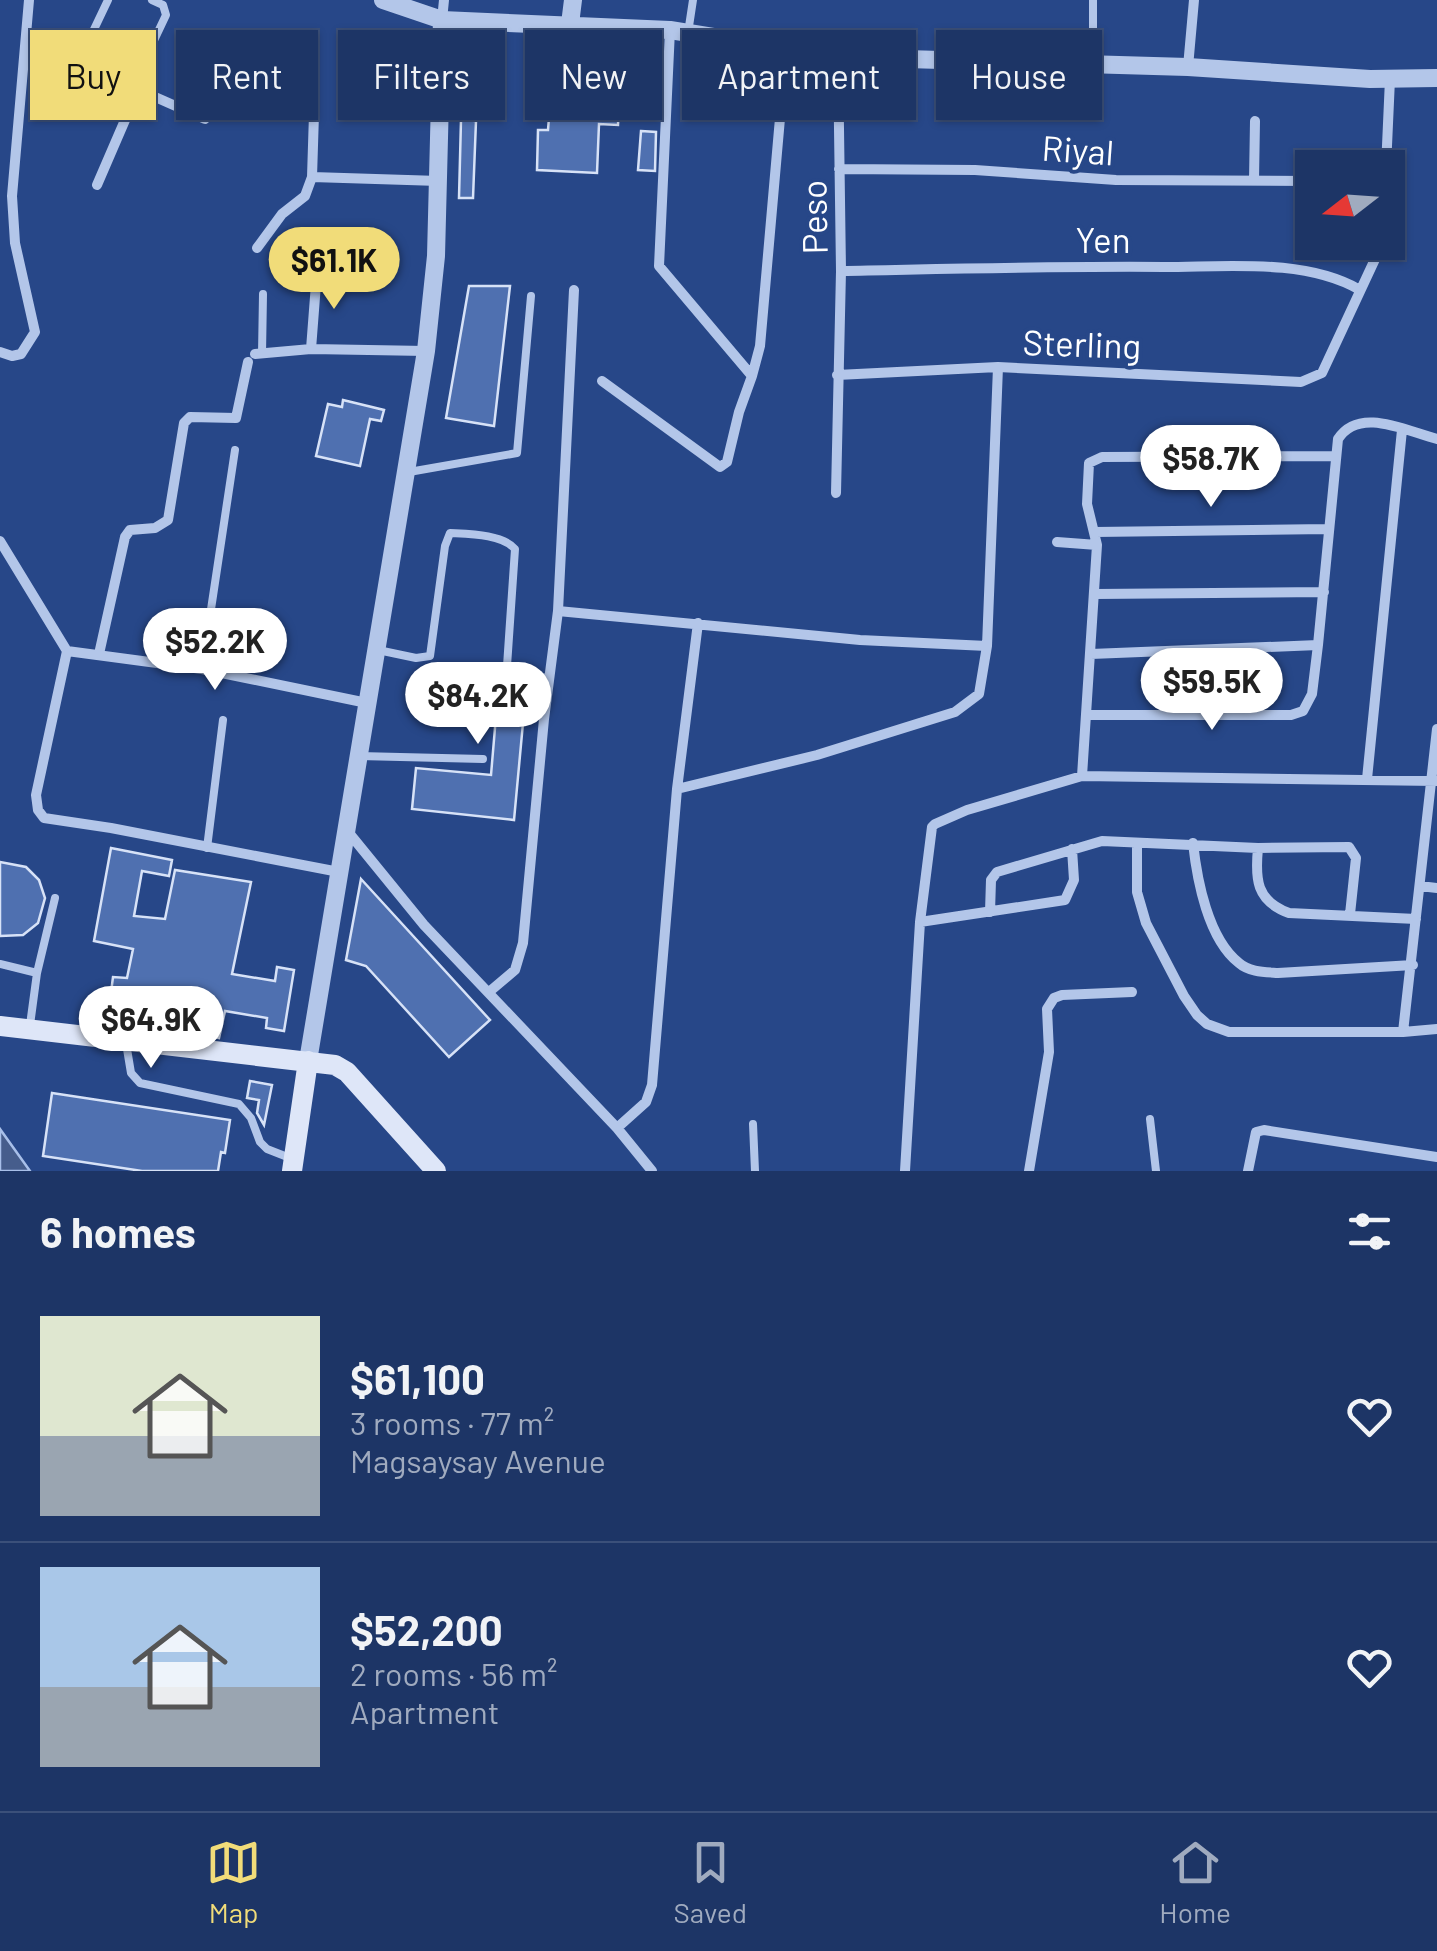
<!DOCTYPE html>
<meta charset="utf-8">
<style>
:root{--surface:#1d3566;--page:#2a406f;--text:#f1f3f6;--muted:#a0abbf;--line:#3b507a;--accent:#f1dc79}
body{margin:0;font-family:Barlow,sans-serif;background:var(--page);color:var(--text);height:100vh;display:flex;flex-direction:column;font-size:38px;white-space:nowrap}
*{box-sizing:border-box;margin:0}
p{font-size:32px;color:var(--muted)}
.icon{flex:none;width:55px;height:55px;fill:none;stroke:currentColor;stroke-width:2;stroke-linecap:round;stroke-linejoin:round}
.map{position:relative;height:1171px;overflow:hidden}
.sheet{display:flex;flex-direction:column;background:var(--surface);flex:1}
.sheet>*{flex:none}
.guide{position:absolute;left:30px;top:30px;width:1378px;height:90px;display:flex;gap:20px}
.needle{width:65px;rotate:253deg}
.buttons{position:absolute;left:1295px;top:150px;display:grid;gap:20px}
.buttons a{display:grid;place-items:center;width:110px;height:110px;border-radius:0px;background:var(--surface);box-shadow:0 2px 8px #0004,0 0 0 2px var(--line);font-size:50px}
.price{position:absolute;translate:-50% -85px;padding:0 22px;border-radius:35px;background:#fff;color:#222;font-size:32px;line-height:65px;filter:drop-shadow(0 2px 5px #0008)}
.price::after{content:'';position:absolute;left:50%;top:60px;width:30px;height:22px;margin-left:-15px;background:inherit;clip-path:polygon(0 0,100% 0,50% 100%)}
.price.active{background:var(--accent);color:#111}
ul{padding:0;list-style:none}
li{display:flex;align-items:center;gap:30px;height:250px;padding:0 40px}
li+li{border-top:2px solid var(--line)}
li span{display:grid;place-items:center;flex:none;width:280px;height:200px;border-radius:0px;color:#555}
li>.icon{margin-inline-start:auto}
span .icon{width:120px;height:120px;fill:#fffc;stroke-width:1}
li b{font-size:42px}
h2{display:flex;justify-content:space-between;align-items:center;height:120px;padding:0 40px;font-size:42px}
.tag{padding:0 35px;border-radius:0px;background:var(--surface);box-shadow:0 2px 8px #0004,0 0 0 2px var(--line);font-size:35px;line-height:90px}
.tag.active{background:var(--accent);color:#111}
.tab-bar{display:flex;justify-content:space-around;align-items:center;height:140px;border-top:2px solid var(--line);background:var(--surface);font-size:28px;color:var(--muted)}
.tab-bar a{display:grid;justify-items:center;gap:5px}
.tab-bar .active{color:var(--accent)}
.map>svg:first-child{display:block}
</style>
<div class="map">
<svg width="1437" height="1171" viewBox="0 0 1437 1171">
<rect width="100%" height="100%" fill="#274788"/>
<path fill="#465d8c" stroke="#a8bfe9" stroke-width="2.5" d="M0,1129L30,1171H0Z"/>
<path fill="#4f70b0" stroke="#d7e2f7" stroke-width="2.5" d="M468,36L490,37L487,94L466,93Z
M639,46L660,48L656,96L615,94L616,69L637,71Z
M601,104L619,105L618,125L599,124L597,173L537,170L538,130H548L550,105L601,109Z
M461,120L476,121L473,198H459Z
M641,131L656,132L655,171L638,170Z
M469,286H510L494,426L446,418Z
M343,400L384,410L381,421L370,419L360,466L316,456L328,404L342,407Z
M427,673L535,684L531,722L523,723L514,820L412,809L416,768L491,775L496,716L424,709Z
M111,848L172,860L169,876L142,871L134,916L165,919L175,870L251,882L232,974L275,981L277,967L294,970L284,1031L266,1028L267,1018L225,1011L219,1038L108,1015L113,977L127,978L133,949L94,941Z
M0,862L26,867L39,880L45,898L38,923L23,935L0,936Z
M361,879L490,1020L449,1057L366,966L346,960Z
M250,1081L272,1085L264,1125L257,1113L259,1100L247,1098Z
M52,1093L230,1120L225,1153L221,1152L218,1171H142L43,1156Z"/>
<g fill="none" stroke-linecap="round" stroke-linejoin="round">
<path stroke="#b3c6e9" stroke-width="8" d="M688,33L693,0
M78,63L108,0
M1093,64V0
M132,87L166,15L163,5L152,0
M262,354L263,294
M409,472L517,453L531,296
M378,650L416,658L430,656L445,546L450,533C469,534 502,534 515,549L507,666L511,673L548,678
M202,669L235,450
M359,756L483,759
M207,848L223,720
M0,964L37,973L30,1025
M37,973L55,898
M126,1043L131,1073L140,1083L239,1104L251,1118L260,1142L267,1149L290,1158
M1150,1119L1156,1171
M753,1124L755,1171"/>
<path stroke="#b3c6e9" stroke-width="10" d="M442,20L444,0
M670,30L659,266L752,376L760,346L786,50
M26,40L205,119
M1188,67L1194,0
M315,82L312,177L439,181
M1386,168L1390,79
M839,169L975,170L1116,180L1312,181
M1254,180L1255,121
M97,185L138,90
M257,248L282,214L305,196L312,177
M841,271C949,269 1057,266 1164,267C1226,267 1305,258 1360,290
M311,349L317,271
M0,352L12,356L21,354L35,332L15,243L12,196L29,0
M255,354L311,349L426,351
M837,375L998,367L1301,382L1322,373L1383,242
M602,381L720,467L727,462L739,412L752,376
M836,493L841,271L838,57
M1095,532L1328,529
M0,541L67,651L36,795L38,810L44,818L111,828L339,872
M1057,542L1097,545
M1095,594L1324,592
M558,611L860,640L987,646
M67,651L202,669L367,703
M99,654L125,537L130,530L155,528L168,520L184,423L190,417L236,418L248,362
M1091,654L1318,645
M1086,715H1291L1303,711L1312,694L1318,645L1338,439C1359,406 1406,431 1437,439
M1082,776L1097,545L1087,504L1089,463L1102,457L1336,456
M1367,779L1402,430
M677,789L698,623
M349,833L424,925L617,1128L652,1171
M1137,843V892L1146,923L1184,996L1197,1015L1207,1024L1229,1032H1403L1437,1029
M1193,843C1197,880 1208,939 1239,963C1249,972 1265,972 1278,973L1413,965
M1258,848C1255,879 1256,901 1289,913L1416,919
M1420,886L1437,888
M990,912L991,880L997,872L1102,841L1258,848L1349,847L1356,858L1350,914
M920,922L1065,900L1074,880L1072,849
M489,992L515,970L523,943L544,719L558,611L574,290
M1403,1032L1437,729
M617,1128L646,1102L652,1085L677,789L817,755L955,712L979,694L987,646L998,367
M905,1171L920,922L932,827L935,824L967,810L1082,776L1437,781
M1029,1171L1049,1052L1047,1009L1054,998L1062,995L1132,992
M1248,1171L1256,1132L1264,1130L1437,1157"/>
<path stroke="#b3c6e9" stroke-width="18" d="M383,0L442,20L670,30L838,57L1188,67L1370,79L1437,78
M570,24L573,0
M308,1061L426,351L436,256L442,20"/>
<path stroke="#dee6f8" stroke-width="20" d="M0,1026L335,1065L347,1072L436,1171
M292,1171L308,1061"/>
</g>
<g text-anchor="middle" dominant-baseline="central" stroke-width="8" stroke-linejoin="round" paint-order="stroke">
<g font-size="35" fill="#fff" stroke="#274788">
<text transform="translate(1078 149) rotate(4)">Riyal</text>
<text transform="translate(813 217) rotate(-91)">Peso</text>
<text x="1103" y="239">Yen</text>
<text transform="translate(1082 343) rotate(2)">Sterling</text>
</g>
</g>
</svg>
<div class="buttons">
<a><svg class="needle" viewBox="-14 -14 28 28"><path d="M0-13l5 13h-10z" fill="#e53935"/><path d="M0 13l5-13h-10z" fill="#a0abbf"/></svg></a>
</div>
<b class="price active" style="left:334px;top:312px">$61.1K</b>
<b class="price" style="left:1211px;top:510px">$58.7K</b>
<b class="price" style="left:215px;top:693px">$52.2K</b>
<b class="price" style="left:1212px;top:733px">$59.5K</b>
<b class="price" style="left:478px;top:747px">$84.2K</b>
<b class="price" style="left:151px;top:1071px">$64.9K</b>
<div class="guide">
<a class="tag active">Buy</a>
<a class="tag">Rent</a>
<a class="tag">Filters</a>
<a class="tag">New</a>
<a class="tag">Apartment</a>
<a class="tag">House</a>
</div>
</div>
<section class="sheet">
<h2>6 homes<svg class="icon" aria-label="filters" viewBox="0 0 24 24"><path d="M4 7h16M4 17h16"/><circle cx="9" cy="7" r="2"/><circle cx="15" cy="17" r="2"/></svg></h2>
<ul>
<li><span style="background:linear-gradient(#dfe7d0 60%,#9aa5b1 0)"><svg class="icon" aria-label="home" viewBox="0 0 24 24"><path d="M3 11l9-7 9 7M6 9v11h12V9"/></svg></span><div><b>$61,100</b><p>3 rooms · 77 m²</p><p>Magsaysay Avenue</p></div><svg class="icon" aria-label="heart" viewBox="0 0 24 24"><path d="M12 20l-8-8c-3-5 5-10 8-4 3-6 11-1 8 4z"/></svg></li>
<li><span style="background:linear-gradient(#a9c7e8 60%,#9aa5b1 0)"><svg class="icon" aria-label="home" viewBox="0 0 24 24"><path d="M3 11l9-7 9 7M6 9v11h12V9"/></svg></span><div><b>$52,200</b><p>2 rooms · 56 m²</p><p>Apartment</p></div><svg class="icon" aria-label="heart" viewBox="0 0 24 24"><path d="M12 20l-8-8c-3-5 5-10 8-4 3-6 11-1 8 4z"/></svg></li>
</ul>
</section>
<nav class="tab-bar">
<a class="active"><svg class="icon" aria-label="map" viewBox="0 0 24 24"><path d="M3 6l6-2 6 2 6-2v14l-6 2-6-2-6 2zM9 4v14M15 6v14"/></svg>Map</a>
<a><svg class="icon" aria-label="saved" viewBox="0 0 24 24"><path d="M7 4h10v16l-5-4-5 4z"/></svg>Saved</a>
<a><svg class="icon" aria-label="home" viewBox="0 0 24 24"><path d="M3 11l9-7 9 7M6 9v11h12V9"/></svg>Home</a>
</nav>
